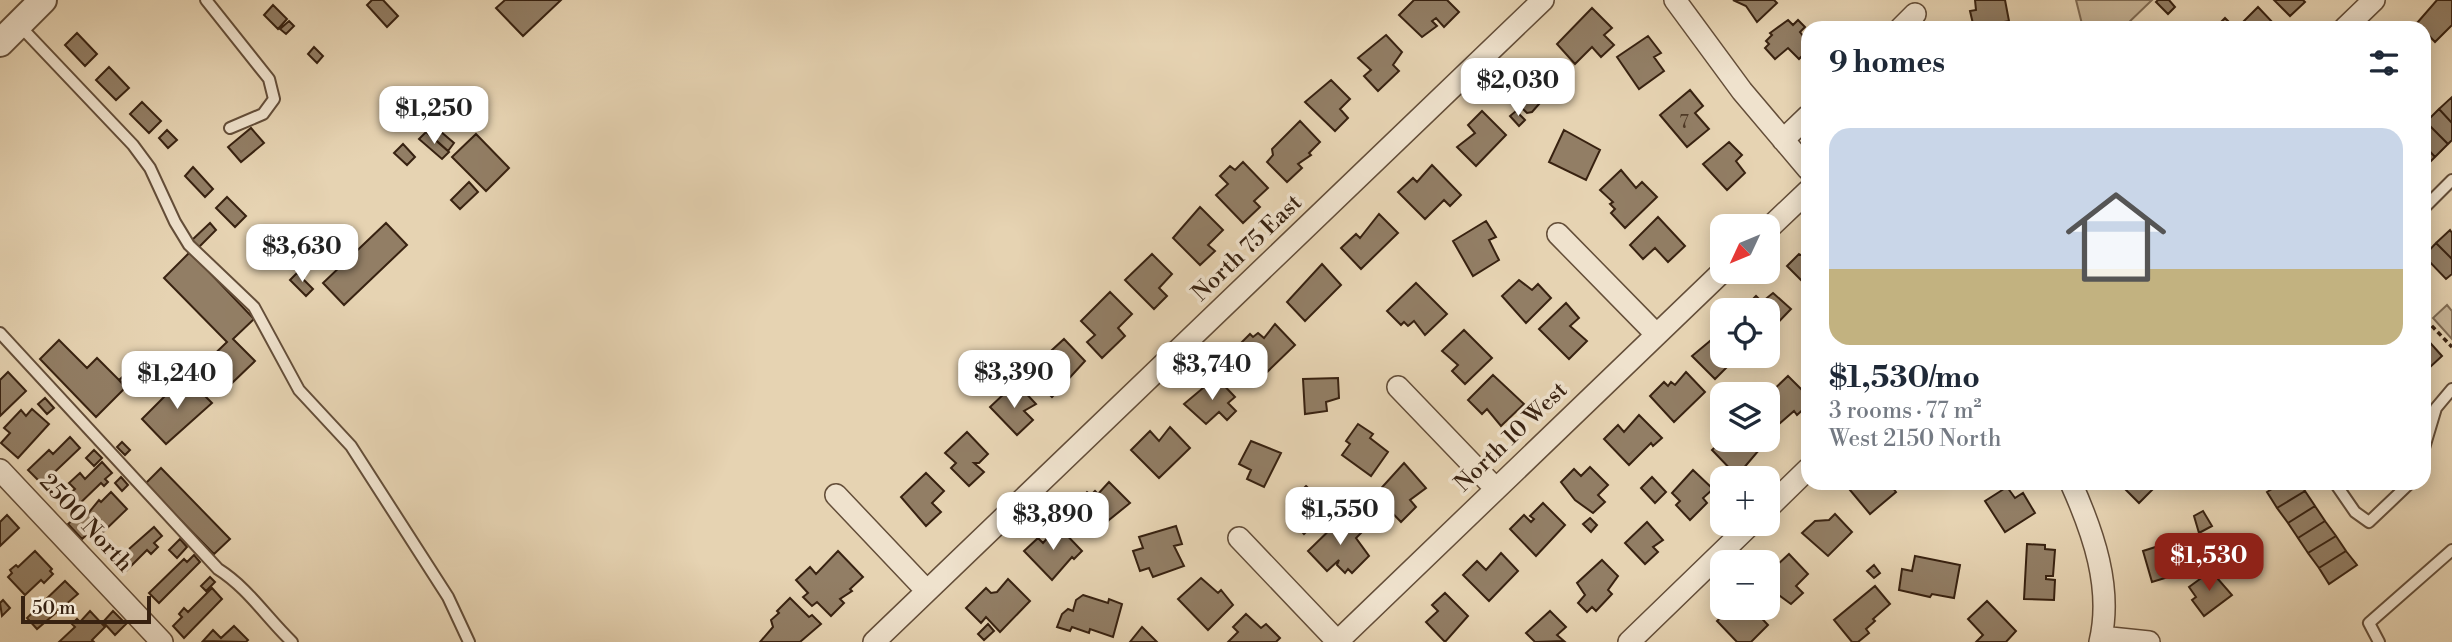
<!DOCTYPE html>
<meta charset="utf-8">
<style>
:root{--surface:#fff;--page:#f6f6f7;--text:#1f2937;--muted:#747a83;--accent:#8f2418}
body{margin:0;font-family:"Libre Bodoni",serif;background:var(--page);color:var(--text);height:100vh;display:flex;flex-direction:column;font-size:26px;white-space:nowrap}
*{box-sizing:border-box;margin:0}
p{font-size:23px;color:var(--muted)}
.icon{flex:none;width:38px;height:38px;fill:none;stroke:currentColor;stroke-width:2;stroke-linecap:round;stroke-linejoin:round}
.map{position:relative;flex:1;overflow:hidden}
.details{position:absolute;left:1801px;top:21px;width:630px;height:469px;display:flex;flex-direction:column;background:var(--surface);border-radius:21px;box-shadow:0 4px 18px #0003}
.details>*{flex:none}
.needle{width:46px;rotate:226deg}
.fabs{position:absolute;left:1710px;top:214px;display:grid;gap:14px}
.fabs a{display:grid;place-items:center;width:70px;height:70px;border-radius:14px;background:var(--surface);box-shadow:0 4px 18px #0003;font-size:35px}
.scale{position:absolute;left:21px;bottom:18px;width:130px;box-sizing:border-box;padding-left:7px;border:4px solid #382211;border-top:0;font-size:19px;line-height:24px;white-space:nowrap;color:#382211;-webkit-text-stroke:5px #efe2cd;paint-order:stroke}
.price{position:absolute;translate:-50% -60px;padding:0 16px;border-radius:14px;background:#fff;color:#222;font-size:23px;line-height:46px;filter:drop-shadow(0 2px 4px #0008)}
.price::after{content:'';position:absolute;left:50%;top:42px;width:21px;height:16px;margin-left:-10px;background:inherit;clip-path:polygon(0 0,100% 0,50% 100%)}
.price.on{background:var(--accent);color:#fff}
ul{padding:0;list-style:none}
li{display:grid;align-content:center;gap:14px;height:371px;padding:0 28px}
li span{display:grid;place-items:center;height:217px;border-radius:21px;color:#555}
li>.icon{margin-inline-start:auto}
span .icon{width:126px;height:126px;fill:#fffc;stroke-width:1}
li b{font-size:30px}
h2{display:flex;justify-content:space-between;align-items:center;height:84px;padding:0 28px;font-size:30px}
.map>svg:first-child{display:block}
</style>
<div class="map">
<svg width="2452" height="642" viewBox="0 0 2452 642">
<rect width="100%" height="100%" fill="#e6d3b2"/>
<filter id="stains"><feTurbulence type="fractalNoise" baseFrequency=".00286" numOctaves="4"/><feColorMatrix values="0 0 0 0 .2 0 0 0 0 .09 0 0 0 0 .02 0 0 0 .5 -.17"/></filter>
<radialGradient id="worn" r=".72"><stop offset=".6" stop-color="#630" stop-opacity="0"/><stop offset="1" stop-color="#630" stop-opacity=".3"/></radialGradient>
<path fill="#c8b597" stroke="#806c54" stroke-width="2" d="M2076,0H2152L2123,28H2083Z
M2447,305L2452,311V339L2433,318Z"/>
<path fill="#927e65" stroke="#382211" stroke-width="2" d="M372,0H383L398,16L387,27L367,5Z
M505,0H561L523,36L496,8Z
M1414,0H1447L1459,12L1444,27L1436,18L1432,21L1437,26L1422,37L1399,15Z
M1733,0H1774L1777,3L1757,22L1746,6Z
M1975,0H2005L2009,21L1974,28L1970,11L1976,10Z
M2158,0H2169L2175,7L2168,14L2156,2Z
M2274,0H2303L2305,2L2290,16Z
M2437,0H2452V25L2435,42L2417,23Z
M273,5L287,19L278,29L264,15Z
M2258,7L2276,26L2239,28V26Z
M1592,8L1612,28L1604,35L1614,45L1601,57L1592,47L1575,64L1557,44Z
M2225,18L2235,28H2215Z
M1788,20L1793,25L1798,20L1805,27L1800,32L1808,42V50L1799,59L1788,48L1775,59L1765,48L1769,44L1766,41L1772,35L1770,33Z
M289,21L294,26L286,34L280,29Z
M77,33L97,54L85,66L65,45Z
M1386,35L1402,52L1393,65L1399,71L1378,91L1364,76L1371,70L1358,58Z
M1648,36L1661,53L1654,57L1664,71L1639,89L1617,57Z
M314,47L323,56L317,63L308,54Z
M109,67L129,88L116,100L96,80Z
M1536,69L1554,87L1532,112L1527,113L1509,95L1514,85Z
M1331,80L1350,99L1340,109L1348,118L1335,131L1305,102Z
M1690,90L1703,106L1695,113L1709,129L1687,147L1660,115Z
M2452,97V123L2439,109Z
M142,102L161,121L149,133L130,114Z
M2439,109L2452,123V140L2448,144L2426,122Z
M1482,111L1506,135L1476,166L1457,147L1475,133L1468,125Z
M1516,111L1525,120L1519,126L1510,116Z
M1300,121L1320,142L1309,153L1311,155L1298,164L1302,168L1287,182L1267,162L1273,155L1272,149Z
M2426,122L2448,144L2435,157L2424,145Z
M433,125L454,143L448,151L427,132Z
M251,128L264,143L241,162L228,147Z
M167,130L177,140L168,148L159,138Z
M1564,130L1600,150L1586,180L1549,162Z
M426,132L449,152L442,159L419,139Z
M476,134L509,168L486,191L452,157Z
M1729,142L1742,155L1736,161L1745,173L1727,190L1703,164Z
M403,144L415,157L407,165L394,153Z
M2424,145L2435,157L2424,168Z
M1243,162L1268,188L1254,201L1260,207L1243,223L1216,195L1228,184L1220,176L1230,166L1235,170Z
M1432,165L1461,195L1450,206L1444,200L1425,219L1398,192L1413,178L1417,182Z
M193,167L213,189L205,197L185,176Z
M1621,170L1636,188L1642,182L1657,197L1625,228L1611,213L1615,209L1610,204L1613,202L1600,190Z
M469,182L478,192L460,209L451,200Z
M227,197L246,216L235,227L216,208Z
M1200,207L1223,230L1208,245L1215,251L1200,265L1173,238Z
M1379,214L1398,233L1361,269L1341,248L1356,234L1360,238Z
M1658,217L1685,246L1668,262L1655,248L1643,259L1630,245Z
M1486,221L1496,237L1489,240L1499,260L1473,276L1453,241Z
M210,223L216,230L199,247L192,240Z
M386,223L407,245L344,305L323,283Z
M2450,230L2452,233V259L2436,243Z
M2436,243L2452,259V274L2446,279L2424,256Z
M190,252L254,319L233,339L255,361L231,384L216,368L208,377L200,368L227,342L164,278Z
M1152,254L1172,274L1159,288L1167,296L1154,309L1125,280Z
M1799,254L1808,259V287L1787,266Z
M1322,264L1341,285L1305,321L1287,302Z
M297,273L313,289L306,296L290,280Z
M1519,280L1532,290L1538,284L1551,298L1526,323L1502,296Z
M1416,283L1447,314L1425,335L1414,321L1408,326L1404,322L1401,325L1387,311Z
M1110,292L1132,314L1118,328L1125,336L1102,358L1087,342L1095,335L1081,321Z
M1773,293L1791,309L1768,333V310H1742L1756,296L1762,302Z
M1566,303L1579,318L1570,326L1587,341L1569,359L1539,329Z
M1275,324L1295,345L1264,375L1236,348L1250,334L1253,337L1258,333L1264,338Z
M1464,330L1492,358L1465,384L1452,371L1458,365L1442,351Z
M1722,331V355H1739L1715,379L1692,356Z
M2424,336L2442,356L2429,368L2424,362Z
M1064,339L1085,361L1052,397L1028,372Z
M59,340L87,368L97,358L126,387L96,417L40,359Z
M130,370L137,377L126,388L119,380Z
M8,372L26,391L0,416V380Z
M1686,372L1705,392L1674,422L1650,396L1664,382L1668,386L1671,382L1675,385Z
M199,375L206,382L198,389L212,403L166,444L142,419L171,390L180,399Z
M1493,375L1524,404L1501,426L1487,409L1482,414L1468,400Z
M1788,376L1808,396V405L1797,415L1794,411L1772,430L1768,425V395Z
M1216,377L1235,397L1228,403L1236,411L1227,420L1219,412L1206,424L1184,404Z
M1338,378L1339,398L1326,402L1327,411L1305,414L1303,379Z
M1019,386L1036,404L1024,411L1033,420L1017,435L990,407L1006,392L1009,396Z
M45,398L54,408L47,414L38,404Z
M32,409L49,424L18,458L1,443L10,433L4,428L21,410L26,416Z
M1639,415L1662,438L1653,446L1651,443L1629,465L1604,439L1618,425L1624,432Z
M1358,424L1373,434L1370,438L1388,452L1371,476L1342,455L1350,444L1346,441Z
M1170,427L1190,448L1159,478L1131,450L1150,431L1159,441Z
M967,432L988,454L979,463H974L984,472L969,486L951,468L956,463L945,453Z
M70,437L80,448L42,484L28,470L49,450L53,454Z
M1723,439H1748L1759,450L1737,476L1712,450Z
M1251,441L1281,453L1264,487L1247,479L1251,470L1239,464Z
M122,442L130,450L125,455L117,447Z
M94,450L102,458L94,466L86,458Z
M102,462L112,473L105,479L108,482L104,486L101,483L73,510L63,500L75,489L69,483L80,473L85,479Z
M1404,463L1426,488L1410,500L1416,507L1401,522L1375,495Z
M1590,467L1608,485L1598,495L1605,502L1593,513L1575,500L1561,482L1574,469L1581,476Z
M161,468L230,539L214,554L145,484Z
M1693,470L1713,489L1703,498L1707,503L1690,520L1676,505L1680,501L1672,493Z
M926,473L944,491L932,503L941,512L926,526L901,497Z
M121,477L128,485L122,491L115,483Z
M1652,477L1666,492L1655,503L1641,488Z
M1109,482L1130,503L1109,520L1100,532L1074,505L1087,492L1091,495L1095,491L1098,494Z
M1858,483H1889L1896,492L1870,514L1850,490Z
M2119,483H2159L2139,503Z
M2282,483H2299L2305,491L2277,508L2267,492Z
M1306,486L1330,508L1304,534L1291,519L1293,517L1289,514L1293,510L1287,504Z
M2007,487L2015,498L2023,493L2035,513L2005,532L1985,501Z
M2305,491L2315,506L2288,523L2277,508Z
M111,492L127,509L100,535L94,528L82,539L68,524L82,512L86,516L99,500L101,502Z
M1543,503L1565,525L1536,556L1510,529L1524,515L1531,522L1534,519L1530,516Z
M2315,506L2325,521L2298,538L2288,523Z
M2203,511L2212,526L2199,533L2194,516Z
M1835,514L1852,532L1828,556L1802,533L1815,521L1829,520Z
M7,515L19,528L0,546V522Z
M1345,515L1362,532L1356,538L1369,556L1352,573L1348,569L1345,573L1337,565L1339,560L1327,571L1308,551Z
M1590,518L1597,525L1591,532L1583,524Z
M2325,521L2336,536L2308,553L2298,538Z
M1647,522L1663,540L1653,547L1658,552L1645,564L1625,543Z
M1058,526L1082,551L1074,559L1072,557L1052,580L1024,551L1038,538L1043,543Z
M1176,526L1182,544L1174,546L1184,566L1153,577L1149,568L1140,571L1133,551L1143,548L1139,537Z
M154,527L162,536L154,543L158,547L151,554L147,550L124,573L116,565L123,558L121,556Z
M2336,536L2346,551L2319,568L2308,553Z
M180,539L187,547L177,558L169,550Z
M2168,543L2178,574L2152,582L2143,551Z
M2027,544L2045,545V549L2055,550L2053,576H2046V579L2055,580L2054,600L2024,599Z
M35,551L52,569L50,571L53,574L44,583L41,580L25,595L8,577L12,573L10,570L16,565L18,567Z
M838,551L863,577L850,589L852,591L840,599L844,603L831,616L817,602L812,606L803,597L808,593L796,580L810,567L816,574Z
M2346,551L2357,565L2329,584L2319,568Z
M1501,553L1518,571L1489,601L1463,575L1477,561L1486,570Z
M1789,554L1808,574L1796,586L1803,593L1791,604L1768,587V565L1771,562L1775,567Z
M194,555L200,562L159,603L149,593L184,559L187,562Z
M1915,556L1960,565L1954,598L1932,594L1930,597L1899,590L1902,569L1912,571Z
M1602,560L1618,576L1608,590L1612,594L1596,611L1592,607L1587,612L1578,603L1585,595L1577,583Z
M1874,565L1880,573L1874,578L1867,571Z
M2211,571L2232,595L2204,616L2192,600L2196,597L2189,587Z
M210,577L215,582L206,591L201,586Z
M1201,578L1218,593L1221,590L1233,605L1208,630L1178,599Z
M1008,579L1030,601L1000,632L986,617L981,623L966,608L986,588L991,593L997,592Z
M65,581L78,594L37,629L27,618L36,609L33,605L38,601L41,604Z
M1875,586L1890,604L1873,619L1875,621L1866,629L1869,633L1858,642H1852L1834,620Z
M212,588L222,599L184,638L173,626L182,617L179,614L184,608L188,612Z
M1445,593L1468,616L1445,642L1426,622L1438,611L1432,605Z
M1083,595L1108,603L1109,599L1122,604L1113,637L1090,629L1089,633L1072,627L1070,631L1057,627L1062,614L1068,609L1073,611L1076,600Z
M790,598L809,617L812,615L821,624L800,642H760L773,627L771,620L779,613L777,611Z
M3,600L10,608L2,616L0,603Z
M1987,601L2016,631L2006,642H1976L1983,635L1968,619Z
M1732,607H1751L1768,625L1751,642H1737L1717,621Z
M90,611L105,627L92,640L94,642H59L75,627L72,624L77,619L80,622Z
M113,611L126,624L115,635L103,622Z
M1550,611L1566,627L1557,635L1564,641L1535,642L1526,633Z
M1246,614L1261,628L1266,624L1280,638L1276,642H1228L1238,632L1233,627Z
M988,624L994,631L984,640L978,634Z
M234,626L248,640L246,642L203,641L213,630L221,638Z
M1142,627L1157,642H1130Z"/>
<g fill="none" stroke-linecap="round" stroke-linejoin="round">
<g stroke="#644e39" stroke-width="14">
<path id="service" d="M206,0L269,79L274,99L263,114L230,128
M19,25L133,145L150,168L175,222L189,245L254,307L299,390L351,446L448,597L469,642
M2424,208L2452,180
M0,333L218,569C248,588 266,617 292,642
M2424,448L2436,408L2452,389
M2335,483L2355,512L2369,522L2410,483
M2379,642L2369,623L2452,550"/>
</g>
<g stroke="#644e39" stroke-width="24">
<path id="minor" d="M1675,0L1742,91L1808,169
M1901,28L1915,14
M2345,28L2374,0
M1783,140L1808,116
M1768,229L1808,191
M1558,234L1656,334
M1398,387L1496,489
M0,470L162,642
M2071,483C2093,532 2113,588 2100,642
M836,495L927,591
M1768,508L1808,469
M1239,538L1338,642
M2101,637L2149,642
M874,642L1543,0
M1337,642L1723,271
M1629,642L1752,523"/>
</g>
<g stroke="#644e39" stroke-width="30">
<path id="tertiary" d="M0,43L43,0"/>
</g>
<path stroke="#382211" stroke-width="3.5" stroke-dasharray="5 3.5" stroke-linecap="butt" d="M2424,311L2429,323L2452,347"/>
<use href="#service" stroke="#efe2cd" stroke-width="10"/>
<use href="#minor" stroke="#efe2cd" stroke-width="21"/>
<use href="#tertiary" stroke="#efe2cd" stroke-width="26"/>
</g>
<g text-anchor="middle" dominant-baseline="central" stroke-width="7" stroke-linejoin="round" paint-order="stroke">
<g font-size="19" fill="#4e3926">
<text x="1684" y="122">7</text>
</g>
<g font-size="23" fill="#382211" stroke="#efe2cd">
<text transform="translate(1247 248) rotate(-44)">North 75 East</text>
<text transform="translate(1511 437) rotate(-44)">North 10 West</text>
<text transform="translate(86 523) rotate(47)">2500 North</text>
</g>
</g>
<rect width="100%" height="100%" filter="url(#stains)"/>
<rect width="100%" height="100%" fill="url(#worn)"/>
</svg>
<div class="fabs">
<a><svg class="needle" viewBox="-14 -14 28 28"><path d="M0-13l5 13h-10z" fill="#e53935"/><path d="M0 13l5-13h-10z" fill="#747a83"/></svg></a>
<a><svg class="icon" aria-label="locate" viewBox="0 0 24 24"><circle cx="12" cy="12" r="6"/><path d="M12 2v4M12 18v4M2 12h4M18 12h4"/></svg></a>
<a><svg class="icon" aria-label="layers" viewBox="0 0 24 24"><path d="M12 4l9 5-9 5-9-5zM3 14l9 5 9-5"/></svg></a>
<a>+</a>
<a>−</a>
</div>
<div class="scale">50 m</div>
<b class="price" style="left:1518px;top:118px">$2,030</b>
<b class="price" style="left:434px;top:146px">$1,250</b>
<b class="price" style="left:302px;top:284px">$3,630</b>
<b class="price" style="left:1212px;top:402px">$3,740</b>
<b class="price" style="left:1014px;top:410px">$3,390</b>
<b class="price" style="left:177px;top:411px">$1,240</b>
<b class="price" style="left:1340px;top:547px">$1,550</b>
<b class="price" style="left:1053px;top:552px">$3,890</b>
<b class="price on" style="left:2209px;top:593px">$1,530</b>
<section class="details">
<h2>9 homes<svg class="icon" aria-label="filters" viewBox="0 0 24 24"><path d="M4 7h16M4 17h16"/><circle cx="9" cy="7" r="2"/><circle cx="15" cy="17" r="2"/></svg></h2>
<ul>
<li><span style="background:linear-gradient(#c9d6e8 65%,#c2b280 0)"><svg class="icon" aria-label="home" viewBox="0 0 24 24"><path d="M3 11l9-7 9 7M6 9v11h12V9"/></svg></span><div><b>$1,530/mo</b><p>3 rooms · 77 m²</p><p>West 2150 North</p></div></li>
</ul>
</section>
</div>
